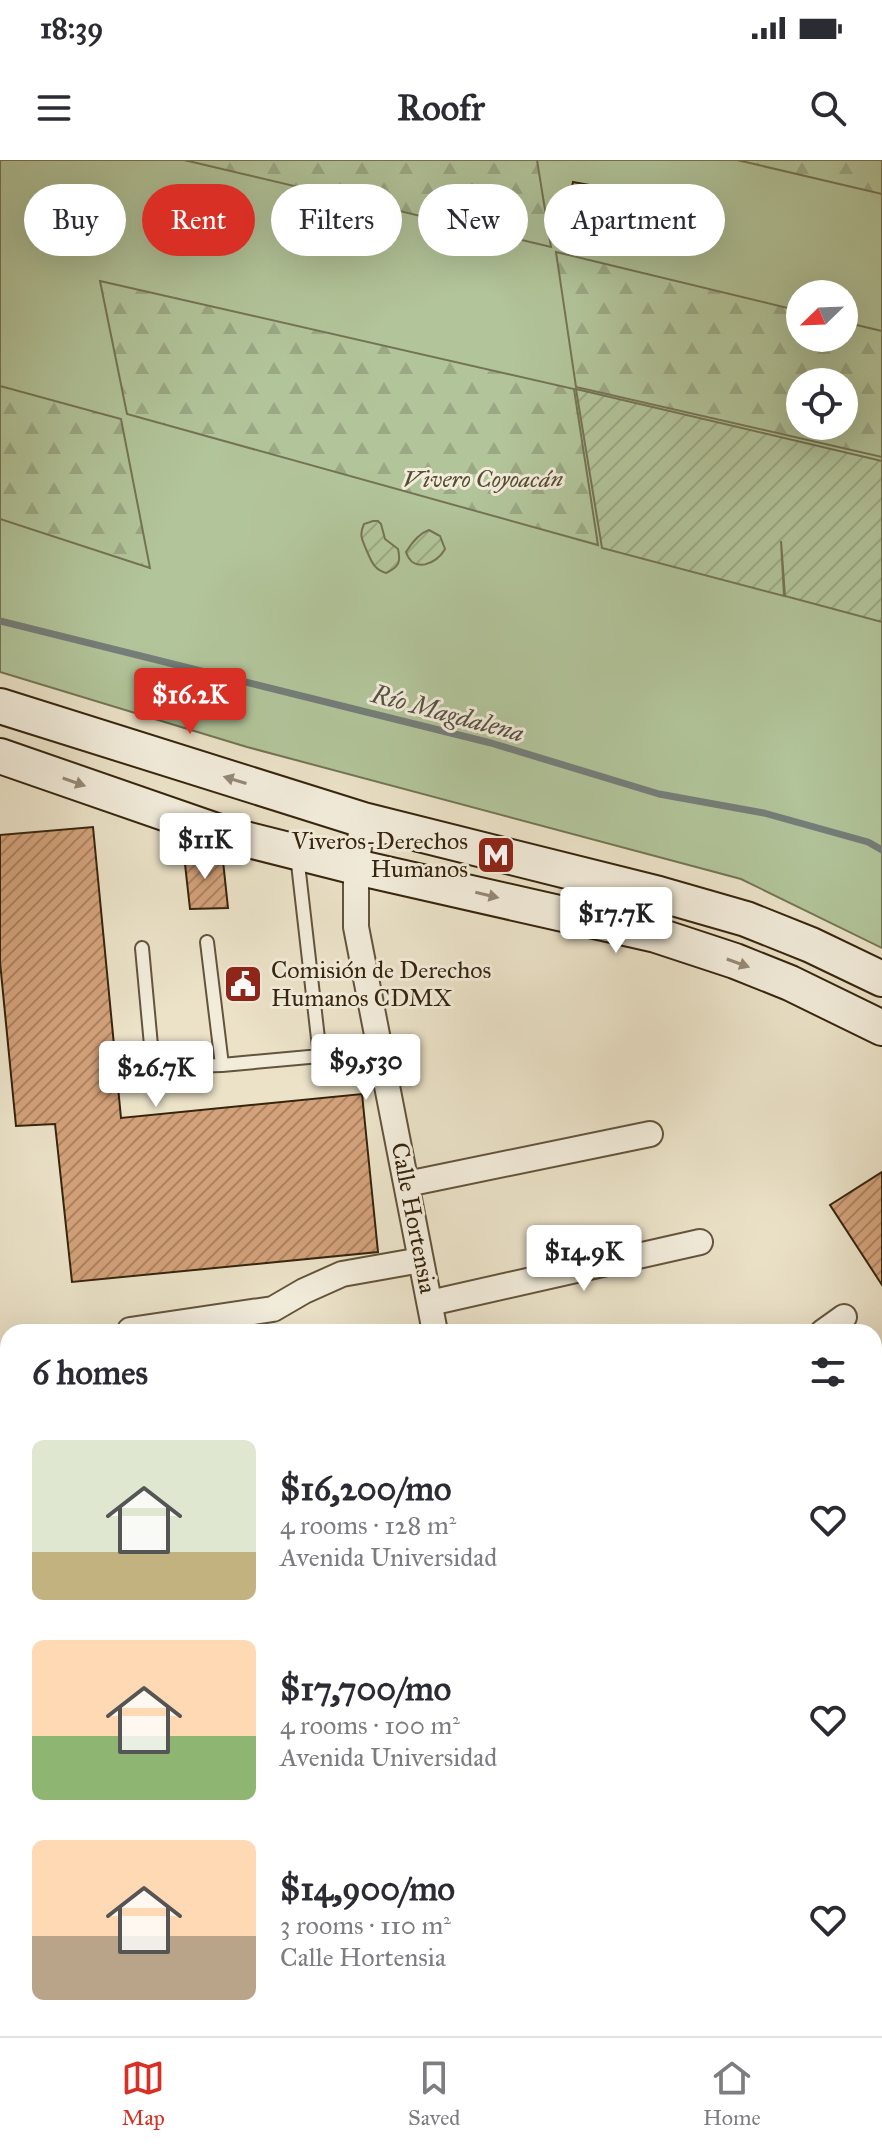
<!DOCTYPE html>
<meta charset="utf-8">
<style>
:root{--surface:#fff;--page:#f2f2f3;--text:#2b2b33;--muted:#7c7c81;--line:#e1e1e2;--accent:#d93025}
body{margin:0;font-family:"IM FELL Great Primer",serif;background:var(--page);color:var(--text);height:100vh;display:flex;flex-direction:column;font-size:30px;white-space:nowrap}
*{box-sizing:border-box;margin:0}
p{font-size:26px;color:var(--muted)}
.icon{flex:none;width:44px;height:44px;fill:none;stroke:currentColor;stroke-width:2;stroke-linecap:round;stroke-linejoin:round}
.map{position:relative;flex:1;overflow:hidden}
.panel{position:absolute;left:0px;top:1164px;width:882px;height:712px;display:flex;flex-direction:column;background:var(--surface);border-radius:24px 24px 0 0;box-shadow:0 8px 32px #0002}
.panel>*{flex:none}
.guide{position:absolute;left:24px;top:24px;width:834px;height:72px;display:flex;gap:16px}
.needle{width:52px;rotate:247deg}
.buttons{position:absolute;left:786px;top:120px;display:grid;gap:16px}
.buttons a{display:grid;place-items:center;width:72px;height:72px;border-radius:50%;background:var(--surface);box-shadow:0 8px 32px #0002;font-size:40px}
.price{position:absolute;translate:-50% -68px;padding:0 18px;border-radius:8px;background:#fff;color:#222;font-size:26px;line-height:52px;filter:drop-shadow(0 2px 4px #0008)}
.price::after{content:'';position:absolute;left:50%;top:48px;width:24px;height:18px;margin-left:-12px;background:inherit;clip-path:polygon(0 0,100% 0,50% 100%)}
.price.on{background:var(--accent);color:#fff}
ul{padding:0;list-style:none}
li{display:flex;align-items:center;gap:24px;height:200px;padding:0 32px}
li span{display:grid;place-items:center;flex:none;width:224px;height:160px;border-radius:12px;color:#555}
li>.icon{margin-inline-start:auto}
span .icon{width:96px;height:96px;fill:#fffc;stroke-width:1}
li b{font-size:34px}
h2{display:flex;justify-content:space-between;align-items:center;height:96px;padding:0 32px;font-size:34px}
.pill{padding:0 28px;border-radius:36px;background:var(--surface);box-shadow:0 8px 32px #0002;font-size:28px;line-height:72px}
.pill.on{background:var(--accent);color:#fff}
.status{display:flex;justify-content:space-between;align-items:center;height:56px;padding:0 40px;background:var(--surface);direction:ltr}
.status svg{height:22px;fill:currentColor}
header{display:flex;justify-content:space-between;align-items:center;height:104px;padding:0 32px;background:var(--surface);font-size:36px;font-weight:700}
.dock{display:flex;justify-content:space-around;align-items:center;height:112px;border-top:2px solid var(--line);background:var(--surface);font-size:22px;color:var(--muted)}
.dock a{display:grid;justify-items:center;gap:4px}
.dock .on{color:var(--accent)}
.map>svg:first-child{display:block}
</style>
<div class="status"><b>18:39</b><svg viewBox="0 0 49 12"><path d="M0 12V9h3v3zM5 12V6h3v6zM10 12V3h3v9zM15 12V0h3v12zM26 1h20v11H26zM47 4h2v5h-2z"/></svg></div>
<header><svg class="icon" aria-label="menu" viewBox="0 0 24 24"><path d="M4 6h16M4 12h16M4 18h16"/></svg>Roofr<svg class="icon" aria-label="search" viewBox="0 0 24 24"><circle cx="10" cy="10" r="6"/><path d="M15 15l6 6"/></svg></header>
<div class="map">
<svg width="882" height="1876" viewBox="0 0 882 1876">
<defs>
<pattern id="forest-firs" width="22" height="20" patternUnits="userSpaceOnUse" patternTransform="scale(2)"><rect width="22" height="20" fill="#b2c49a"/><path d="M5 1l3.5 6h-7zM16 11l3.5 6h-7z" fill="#9aa884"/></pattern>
<pattern id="garden-furrows" width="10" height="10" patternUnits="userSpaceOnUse" patternTransform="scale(2)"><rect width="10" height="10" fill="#b2c49a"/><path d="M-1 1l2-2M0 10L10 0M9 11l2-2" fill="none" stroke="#9aa884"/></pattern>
<pattern id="building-hatch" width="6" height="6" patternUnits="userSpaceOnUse" patternTransform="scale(2)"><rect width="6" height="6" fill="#d3a17a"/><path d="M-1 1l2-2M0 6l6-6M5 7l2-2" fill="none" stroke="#ac8362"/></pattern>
</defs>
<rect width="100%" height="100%" fill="#ebe2c8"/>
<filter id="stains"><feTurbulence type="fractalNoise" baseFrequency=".0025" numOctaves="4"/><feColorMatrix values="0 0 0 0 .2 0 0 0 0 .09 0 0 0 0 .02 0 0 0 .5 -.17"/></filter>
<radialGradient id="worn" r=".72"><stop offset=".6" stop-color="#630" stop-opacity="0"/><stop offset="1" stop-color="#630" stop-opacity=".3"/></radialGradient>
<path fill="#b2c49a" stroke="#747454" stroke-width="2" fill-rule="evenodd" d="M0,0H882V788L741,719L247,587L0,512ZM800,134H844V178H800ZM800,222H844V266H800Z"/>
<path fill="url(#forest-firs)" stroke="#747454" stroke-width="2" fill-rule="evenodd" d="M184,0H537L551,87Z
M737,0H882V34Z
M556,92L800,151V178H844V162L882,171V297L576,227ZM844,222V266H800V222Z
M100,121L574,229L598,385L127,254Z
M0,226L121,259L150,408L0,359Z"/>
<path fill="url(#garden-furrows)" stroke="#747454" stroke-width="2" d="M576,229L882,301V462L785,436L781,381L784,436L602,388Z
M373,361H378L381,364L385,379L398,389C401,402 399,407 386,413C373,409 371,400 366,389C362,379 359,375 364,364Z
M429,370L440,376L445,389C437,404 413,414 406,392C411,384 420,373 429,370Z"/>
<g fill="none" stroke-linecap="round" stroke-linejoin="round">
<path stroke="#757e79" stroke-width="7" d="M0,461L491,583L659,634L764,653L868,682L882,690"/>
</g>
<path fill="url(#building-hatch)" stroke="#36240d" stroke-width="2" d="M573,22L672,40L663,88L564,70Z
M93,667L121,958L362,934L378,1092L72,1122L55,964L16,966L0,802V675Z
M183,686L223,701L228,748L190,749Z
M882,1012V1125L830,1045Z"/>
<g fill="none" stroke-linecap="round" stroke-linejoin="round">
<g stroke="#63543c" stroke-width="16">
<path id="service" d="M207,782L222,905
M142,788L153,907L222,905L320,896L297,695"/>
</g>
<g stroke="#63543c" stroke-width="28">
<path id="minor" d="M363,660L356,707V767L435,1172
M407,1024L650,974
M430,1143L700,1082
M130,1170L273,1149L304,1131L342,1114L421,1100
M823,1172L844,1157
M874,1336L882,1348
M0,1683H8
M0,1776L8,1771
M200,1868L205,1876
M566,1868L568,1876
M881,1876L882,1875"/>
</g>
<g stroke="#63543c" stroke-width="34">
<path id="tertiary" d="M874,1472L882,1467
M874,1530L882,1524
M260,1876L272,1868
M347,1876L359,1868"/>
</g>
<g stroke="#36240d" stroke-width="38">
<path id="secondary" d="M0,546L363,660L659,734L746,759L811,785L882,819
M0,596L225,674L356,707L656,775L735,801L790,823L882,868"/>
</g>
<use href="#service" stroke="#f2ecdb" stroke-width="12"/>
<use href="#minor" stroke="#f2ecdb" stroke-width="24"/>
<use href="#tertiary" stroke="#f2ecdb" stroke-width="30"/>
<use href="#secondary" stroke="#f2ecdb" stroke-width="34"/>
</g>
<defs><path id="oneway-solid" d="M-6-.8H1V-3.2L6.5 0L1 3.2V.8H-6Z" transform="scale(2)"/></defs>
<g fill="#948874">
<use href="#oneway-solid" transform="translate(235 620) rotate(-163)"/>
<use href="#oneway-solid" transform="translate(74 622) rotate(19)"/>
<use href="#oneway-solid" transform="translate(487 735) rotate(13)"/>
<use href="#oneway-solid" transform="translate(738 803) rotate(20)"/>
</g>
<defs>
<g id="metro-square" transform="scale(2)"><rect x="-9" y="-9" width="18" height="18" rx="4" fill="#8f2418" stroke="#f2ecdb"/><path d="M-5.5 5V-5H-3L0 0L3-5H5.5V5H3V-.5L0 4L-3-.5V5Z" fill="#fff"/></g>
<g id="civic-square" transform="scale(2)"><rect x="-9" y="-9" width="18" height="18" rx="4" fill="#8f2418" stroke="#f2ecdb"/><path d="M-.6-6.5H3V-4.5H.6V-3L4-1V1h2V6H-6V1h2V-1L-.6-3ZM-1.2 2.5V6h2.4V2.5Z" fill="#fff"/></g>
</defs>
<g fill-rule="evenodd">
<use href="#metro-square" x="496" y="695"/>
<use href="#civic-square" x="243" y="824"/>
</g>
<g text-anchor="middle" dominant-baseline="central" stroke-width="6" stroke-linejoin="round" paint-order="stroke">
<g font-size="24" font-style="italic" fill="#554c30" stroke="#f2ecdb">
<text x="483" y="319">Vivero Coyoacán</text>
</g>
<g font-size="24" fill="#36240d" stroke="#f2ecdb" text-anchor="end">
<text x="468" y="681">Viveros-Derechos<tspan x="468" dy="28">Humanos</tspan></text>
<text x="271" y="810" text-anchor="start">Comisión de Derechos<tspan x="271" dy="28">Humanos CDMX</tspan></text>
</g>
<g font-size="24" fill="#36240d" stroke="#f2ecdb">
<text transform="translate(414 1058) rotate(79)">Calle Hortensia</text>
</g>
<g font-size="26" font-style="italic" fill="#565143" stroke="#f2ecdb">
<text transform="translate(448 553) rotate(15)">Río Magdalena</text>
</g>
</g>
<rect width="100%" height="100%" filter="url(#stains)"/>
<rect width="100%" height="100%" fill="url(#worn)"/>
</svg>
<div class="buttons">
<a><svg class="needle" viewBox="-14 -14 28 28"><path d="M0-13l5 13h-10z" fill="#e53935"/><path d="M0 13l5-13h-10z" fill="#7c7c81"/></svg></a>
<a><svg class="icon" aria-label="locate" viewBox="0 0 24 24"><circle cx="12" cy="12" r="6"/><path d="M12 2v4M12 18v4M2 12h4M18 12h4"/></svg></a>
</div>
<b class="price on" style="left:190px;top:576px">$16.2K</b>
<b class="price" style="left:205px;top:721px">$11K</b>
<b class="price" style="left:616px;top:795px">$17.7K</b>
<b class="price" style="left:366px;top:942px">$9,530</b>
<b class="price" style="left:156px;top:949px">$26.7K</b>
<b class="price" style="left:584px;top:1133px">$14.9K</b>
<div class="guide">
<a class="pill">Buy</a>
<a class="pill on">Rent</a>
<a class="pill">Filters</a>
<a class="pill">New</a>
<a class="pill">Apartment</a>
</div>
<section class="panel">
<h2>6 homes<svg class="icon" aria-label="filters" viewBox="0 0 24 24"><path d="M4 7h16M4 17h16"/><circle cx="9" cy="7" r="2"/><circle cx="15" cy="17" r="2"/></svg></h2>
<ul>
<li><span style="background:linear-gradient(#dfe7d0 70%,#c2b280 0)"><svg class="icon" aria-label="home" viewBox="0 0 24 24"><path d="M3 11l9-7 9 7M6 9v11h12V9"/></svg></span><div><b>$16,200/mo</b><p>4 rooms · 128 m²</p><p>Avenida Universidad</p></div><svg class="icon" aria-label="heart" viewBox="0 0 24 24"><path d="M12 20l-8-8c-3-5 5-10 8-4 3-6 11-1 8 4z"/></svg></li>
<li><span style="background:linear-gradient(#ffd9b3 60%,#8fb573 0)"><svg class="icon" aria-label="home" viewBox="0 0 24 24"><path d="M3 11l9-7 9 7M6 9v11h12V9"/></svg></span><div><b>$17,700/mo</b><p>4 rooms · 100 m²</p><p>Avenida Universidad</p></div><svg class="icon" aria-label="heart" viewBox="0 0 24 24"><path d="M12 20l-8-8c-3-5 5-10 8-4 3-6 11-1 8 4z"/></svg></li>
<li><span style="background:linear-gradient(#ffd9b3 60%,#b9a48a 0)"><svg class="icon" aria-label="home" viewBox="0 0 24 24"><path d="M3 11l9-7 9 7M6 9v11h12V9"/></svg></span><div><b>$14,900/mo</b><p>3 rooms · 110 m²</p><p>Calle Hortensia</p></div><svg class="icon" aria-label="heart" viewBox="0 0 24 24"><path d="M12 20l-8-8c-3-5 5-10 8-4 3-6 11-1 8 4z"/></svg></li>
</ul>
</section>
</div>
<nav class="dock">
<a class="on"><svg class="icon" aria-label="map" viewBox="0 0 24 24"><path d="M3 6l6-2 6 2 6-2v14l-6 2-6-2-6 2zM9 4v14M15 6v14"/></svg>Map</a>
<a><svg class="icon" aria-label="saved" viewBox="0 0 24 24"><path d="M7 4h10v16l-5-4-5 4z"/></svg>Saved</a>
<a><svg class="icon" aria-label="home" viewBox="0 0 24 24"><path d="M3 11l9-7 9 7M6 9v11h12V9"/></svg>Home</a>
</nav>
